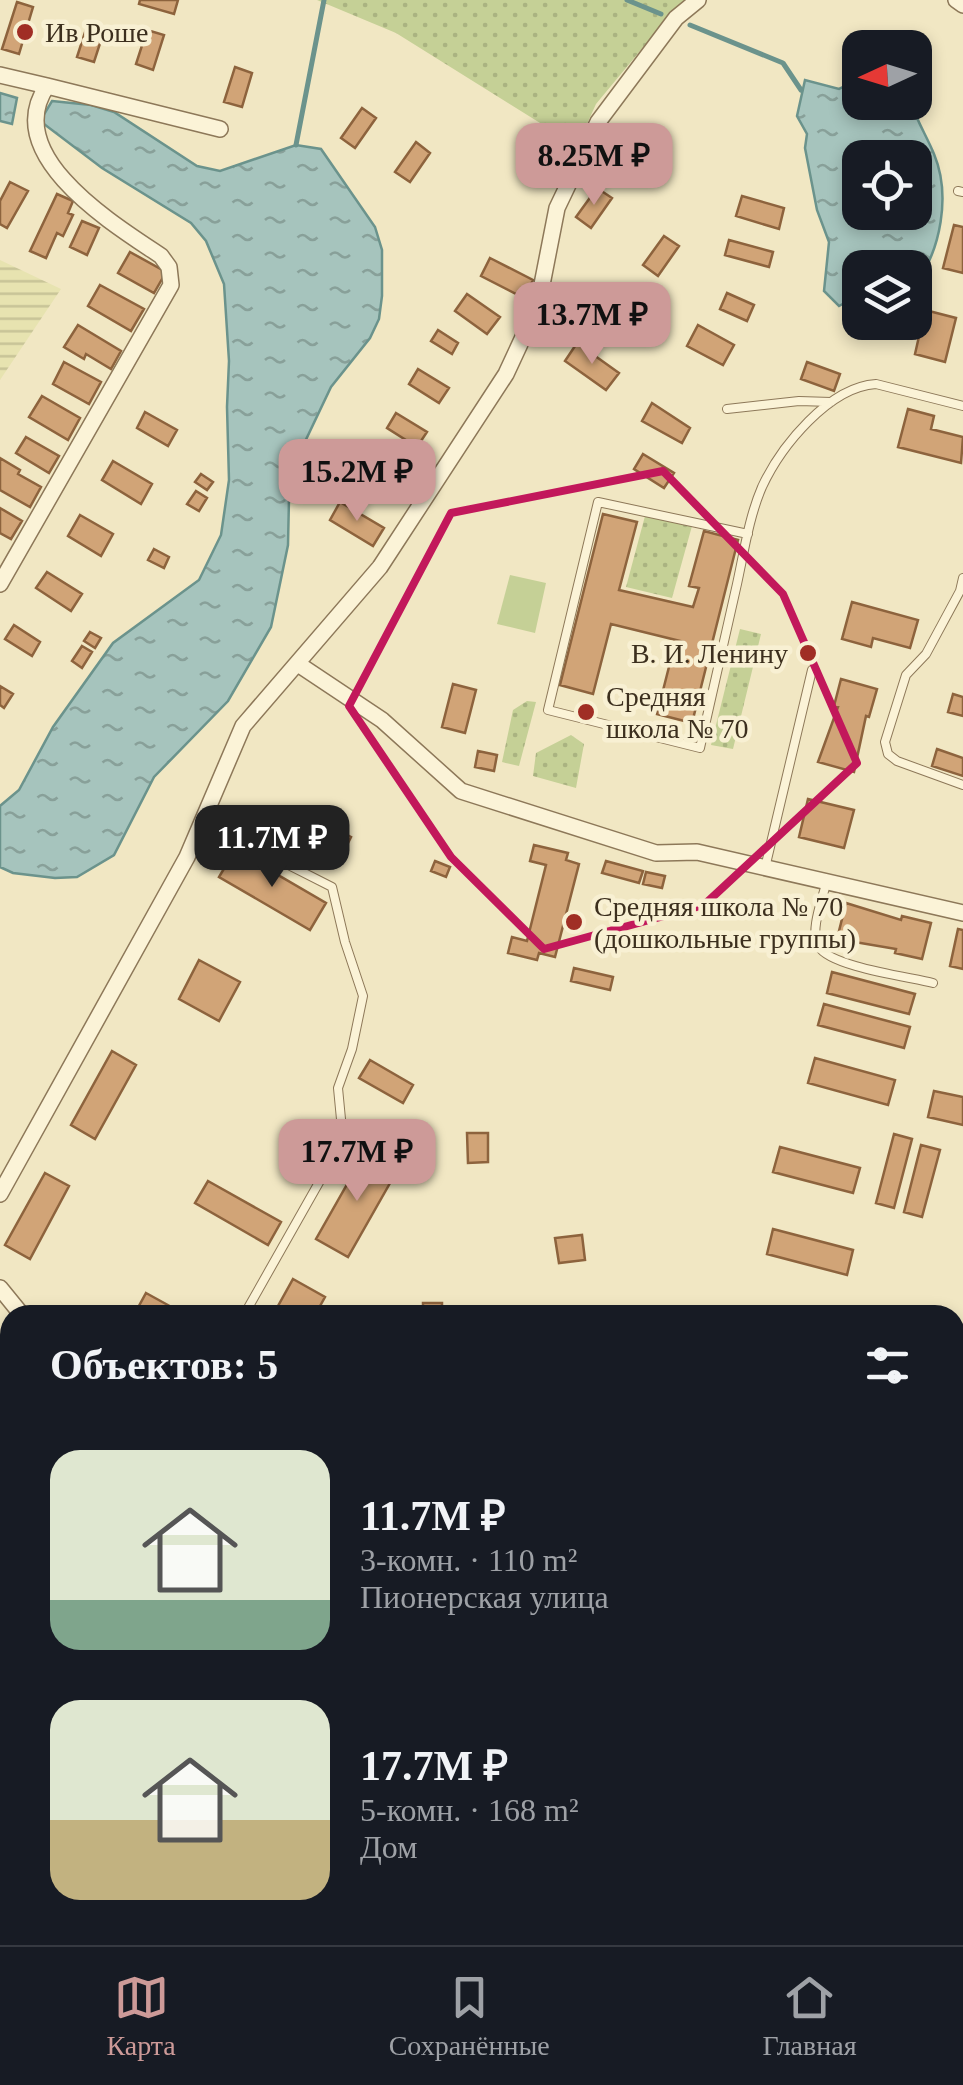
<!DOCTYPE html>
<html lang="ru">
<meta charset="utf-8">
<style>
:root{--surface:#171b24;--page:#242831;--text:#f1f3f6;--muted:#9ea1a6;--line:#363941;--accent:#cd9a98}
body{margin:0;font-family:"Times New Roman",serif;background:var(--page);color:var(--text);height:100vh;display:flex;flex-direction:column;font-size:38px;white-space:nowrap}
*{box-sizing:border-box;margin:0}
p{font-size:32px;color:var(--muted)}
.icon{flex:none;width:55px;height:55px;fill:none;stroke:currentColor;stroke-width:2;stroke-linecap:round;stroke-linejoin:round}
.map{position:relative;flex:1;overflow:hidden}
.details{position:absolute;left:0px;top:1305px;width:965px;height:640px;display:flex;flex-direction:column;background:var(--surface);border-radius:30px 30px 0 0;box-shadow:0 5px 15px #0003}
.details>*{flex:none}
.needle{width:65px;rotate:266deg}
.tools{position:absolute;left:842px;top:30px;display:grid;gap:20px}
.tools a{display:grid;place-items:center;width:90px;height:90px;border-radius:20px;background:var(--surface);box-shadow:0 5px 15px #0003;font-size:50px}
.price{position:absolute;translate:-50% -85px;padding:0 22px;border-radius:20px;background:var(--accent);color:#111;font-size:32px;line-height:65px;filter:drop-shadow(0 2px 5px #0008)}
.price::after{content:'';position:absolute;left:50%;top:60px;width:30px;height:22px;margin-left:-15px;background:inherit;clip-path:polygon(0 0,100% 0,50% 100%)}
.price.active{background:#222;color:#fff}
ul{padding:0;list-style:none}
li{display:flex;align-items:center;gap:30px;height:250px;padding:0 50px}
li span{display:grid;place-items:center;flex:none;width:280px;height:200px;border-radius:30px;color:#555}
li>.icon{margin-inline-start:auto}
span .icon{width:120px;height:120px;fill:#fffc;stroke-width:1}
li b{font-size:42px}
h2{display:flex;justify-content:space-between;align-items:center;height:120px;padding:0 50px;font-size:42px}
.menu{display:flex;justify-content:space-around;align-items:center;height:140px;border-top:2px solid var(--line);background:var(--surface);font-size:28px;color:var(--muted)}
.menu a{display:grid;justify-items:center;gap:5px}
.menu .active{color:var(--accent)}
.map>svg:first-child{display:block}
</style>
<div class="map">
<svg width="963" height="1945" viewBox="0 0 963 1945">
<defs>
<pattern id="farmland-rules" width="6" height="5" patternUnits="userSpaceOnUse" patternTransform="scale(2.5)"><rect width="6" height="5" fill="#e7e3b0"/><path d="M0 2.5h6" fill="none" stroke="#c7c397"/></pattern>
<pattern id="grass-dots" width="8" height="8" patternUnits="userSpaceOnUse" patternTransform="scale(2.5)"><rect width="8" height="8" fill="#c5d096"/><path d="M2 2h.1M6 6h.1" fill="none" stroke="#aab381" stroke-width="1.8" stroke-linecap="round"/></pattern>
<pattern id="water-ripples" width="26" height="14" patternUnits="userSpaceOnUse" patternTransform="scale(2.5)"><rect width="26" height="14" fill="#a6c4bd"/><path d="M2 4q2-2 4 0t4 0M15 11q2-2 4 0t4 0" fill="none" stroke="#88a099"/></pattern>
</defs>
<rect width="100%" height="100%" fill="#f1e7c3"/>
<path fill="url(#farmland-rules)" d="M0,260L61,289L0,380Z"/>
<path fill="url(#grass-dots)" d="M317,0H690L674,10L596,104L577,146L396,33Z
M645,516L692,526L672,598L626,587Z
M740,629L761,634L733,749L711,745Z
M527,701L536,702L519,766L502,762L513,710Z
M571,735L584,744L576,788L533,776L536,753Z
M963,1598V1857L961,1868L955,1865V1599Z
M239,1935H803L801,1945H237Z"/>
<path fill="#c5d096" d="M510,575L546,583L535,633L497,624Z"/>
<path fill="url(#water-ripples)" stroke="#6b938c" stroke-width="2.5" fill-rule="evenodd" d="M860,79V102L911,103C917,121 927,137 934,154C951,195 941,250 915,285V268H860V302L850,300L839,306L824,291L829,242L817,210L805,148L807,134L797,116L805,80L839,89ZM860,158H915V212H860Z
M0,93L17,98L12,124L0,121Z
M52,101L91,105L114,112L197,166L220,171L296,145L321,149L375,227L382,250V296L379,319L370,338L331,387L302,448L289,499L288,545L271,627L228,701L154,777L114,855L77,877L55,878L13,873L0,867V806L19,790L53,727L113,643L199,580L221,535L229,480L227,407L229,361L224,284L206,241L191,223L102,168L40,121Z"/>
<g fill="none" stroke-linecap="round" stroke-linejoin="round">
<path stroke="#6b938c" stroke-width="5" d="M627,0L661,14
M690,25L783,63L801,90
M296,145L324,0"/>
</g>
<path fill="#d1a477" stroke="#8d633d" stroke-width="2.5" d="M140,0H178L174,14L139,4Z
M17,2L33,7L19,54L2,49Z
M88,23L105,28L94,62L77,57Z
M147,30L164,35L153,70L136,64Z
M235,67L252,73L242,107L224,102Z
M362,108L376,118L355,148L341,138Z
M416,142L430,153L410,182L395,172Z
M10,182L28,191L7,228L0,224V201Z
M597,188L612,198L591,228L576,217Z
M57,194L73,201L68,213L73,215L63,236L57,233L46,258L30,251Z
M742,196L784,208L779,229L736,216Z
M82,221L99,228L87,255L70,247Z
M954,225L963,227V273L943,268Z
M664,236L679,246L658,276L643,265Z
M729,240L773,252L769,267L725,255Z
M130,252L166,272L154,293L118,273Z
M490,258L533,280L524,298L481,276Z
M100,285L144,309L131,331L88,306Z
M727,293L754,305L747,321L720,309Z
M467,294L500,317L487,334L455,311Z
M925,310L956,318L945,362L915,354Z
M78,325L121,351L111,369L86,354L84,359L64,347Z
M698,325L734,345L723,365L687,346Z
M438,330L458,343L452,354L431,341Z
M577,343L619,373L606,390L565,361Z
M64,362L101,382L89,404L53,384Z
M807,362L840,374L834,391L801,379Z
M418,369L449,388L439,403L409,384Z
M42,396L80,418L68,440L29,417Z
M652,403L690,428L682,443L642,421Z
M908,409L934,416L931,429L963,437L961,463L898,447Z
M145,412L177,430L168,446L137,428Z
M396,413L427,432L417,447L387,428Z
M26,437L59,456L49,473L16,453Z
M366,453L399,469L388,491L356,474Z
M643,454L674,473L664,488L634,469Z
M0,458L20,470L18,474L41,487L30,507L0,490Z
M113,461L152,484L141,504L102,480Z
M201,474L213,482L207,490L195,482Z
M196,491L207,498L199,511L187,504Z
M340,502L384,528L373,546L330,520Z
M0,508L22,521L11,539L0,533Z
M603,514L637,522L619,590L693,607L699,588L689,586L704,531L738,540L692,723L657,714L671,659L679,661L684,642L611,624L593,694L560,685Z
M80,515L113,534L101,556L68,536Z
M154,549L169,557L164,568L148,560Z
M47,572L82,594L71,611L36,588Z
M852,602L918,620L910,648L873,638L871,647L842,639Z
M14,625L40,642L32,656L5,639Z
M90,632L101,638L95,648L84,641Z
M82,646L92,652L82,668L72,661Z
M841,679L877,689L869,717L866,716L854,772L818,762L838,707L834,706Z
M453,684L476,690L465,733L442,727Z
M0,686L13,694L4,708L0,705Z
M953,694L963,697V716L948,712Z
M937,749L963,758V776L932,766Z
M478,751L497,755L494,771L475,767Z
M808,799L854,810L844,848L799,837Z
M319,820L351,837L343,853L311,836Z
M534,845L568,853L566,860L579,864L555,957L539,953L537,960L508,953L512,937L527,941L546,865L530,861Z
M235,850L326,903L310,930L219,877Z
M435,861L450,867L446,877L431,871Z
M606,861L643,871L639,883L602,873Z
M646,872L665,876L662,888L643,884Z
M846,903L901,920L902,916L931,923L922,959L895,953L896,949L837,939Z
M958,929L963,930V969L950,966Z
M199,960L240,982L219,1021L179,999Z
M574,968L613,977L610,990L571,981Z
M832,972L915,994L909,1014L827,993Z
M824,1004L910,1027L904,1048L818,1025Z
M112,1051L136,1065L95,1139L71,1125Z
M815,1058L895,1080L888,1105L808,1083Z
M370,1060L413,1085L403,1103L359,1078Z
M934,1091L963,1097V1125L928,1117Z
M467,1133H488V1162L468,1163Z
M894,1134L912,1139L894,1208L876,1203Z
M921,1145L940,1150L922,1217L904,1212Z
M780,1147L860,1168L853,1193L773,1172Z
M366,1151L398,1169L348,1257L316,1239Z
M45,1173L69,1186L30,1259L5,1245Z
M208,1181L281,1222L268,1245L195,1203Z
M773,1229L853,1250L847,1275L767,1254Z
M582,1235L585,1260L559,1263L555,1238Z
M293,1279L325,1297L315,1315H273Z
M146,1293L186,1315H134Z
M423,1303H442V1313L423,1314Z
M955,1397L963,1434V1449L955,1451Z
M0,1500H10V1550H0Z
M6,1832H10V1871H3Z
M54,1935H74V1945H54Z
M89,1935H109V1945H89Z
M129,1935H151V1945H129Z
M176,1935H200V1945H176Z
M866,1936L902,1945H864Z"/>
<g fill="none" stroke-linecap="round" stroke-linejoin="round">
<g stroke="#8d7859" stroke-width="10">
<path id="lane" d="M958,191L963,192
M727,409L799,401L831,402
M748,534L598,502L548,710L700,748C712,693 725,638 737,584C744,552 749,517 762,487C781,446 829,387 876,384L963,406
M963,578L960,591L926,654L906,675L885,742L888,754L897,761L963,785
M202,821L332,887L345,942L363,996L352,1049L338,1088L343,1140L244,1315
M765,868L812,670
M826,884C822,900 809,933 819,947C831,967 910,977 933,983"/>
</g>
<g stroke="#8d7859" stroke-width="18">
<path id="street" d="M956,0L963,5
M0,75L47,86
M0,584L171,285L169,267L161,256C113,224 0,155 47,86L220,129
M298,664L382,720L461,791L656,853L697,852L963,913
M0,1194L187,857L243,726L380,567L506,374L538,305L557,208L598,122L676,18L698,0
M0,1288L22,1315
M0,1359L10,1358
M955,1586L963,1585"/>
</g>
<use href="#lane" stroke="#fbf3d7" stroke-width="8"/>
<use href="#street" stroke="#fbf3d7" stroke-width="15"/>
</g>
<path fill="none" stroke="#c2185b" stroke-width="8" stroke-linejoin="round" d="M663,471L783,594L857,763L704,905L544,949L451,857L349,706L451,513Z"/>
<g fill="#a02e25" stroke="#f8f0d3" stroke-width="4">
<circle cx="25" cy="32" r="10"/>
<circle cx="808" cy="653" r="10"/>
<circle cx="586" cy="712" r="10"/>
<circle cx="574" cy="922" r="10"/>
</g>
<g text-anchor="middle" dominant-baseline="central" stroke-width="9" stroke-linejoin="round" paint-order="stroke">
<g font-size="28" fill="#3c2f1e" stroke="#f8f0d3" text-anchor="start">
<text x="45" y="32">Ив Роше</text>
<text x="788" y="653" text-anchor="end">В. И. Ленину</text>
<text x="606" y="696">Средняя<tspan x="606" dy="32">школа № 70</tspan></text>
<text x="594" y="906">Средняя школа № 70<tspan x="594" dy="32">(дошкольные группы)</tspan></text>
</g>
</g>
</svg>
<div class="tools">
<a><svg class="needle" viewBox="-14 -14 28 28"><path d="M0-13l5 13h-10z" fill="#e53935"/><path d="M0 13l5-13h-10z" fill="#9ea1a6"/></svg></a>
<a><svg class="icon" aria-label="locate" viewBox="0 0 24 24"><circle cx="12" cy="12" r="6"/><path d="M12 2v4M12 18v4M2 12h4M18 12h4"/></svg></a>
<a><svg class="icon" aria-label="layers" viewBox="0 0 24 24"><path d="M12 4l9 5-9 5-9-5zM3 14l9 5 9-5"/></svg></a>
</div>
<b class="price" style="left:594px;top:208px">8.25M ₽</b>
<b class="price" style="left:592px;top:367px">13.7M ₽</b>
<b class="price" style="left:357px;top:524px">15.2M ₽</b>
<b class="price active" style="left:272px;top:890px">11.7M ₽</b>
<b class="price" style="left:357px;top:1204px">17.7M ₽</b>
<section class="details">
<h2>Объектов: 5<svg class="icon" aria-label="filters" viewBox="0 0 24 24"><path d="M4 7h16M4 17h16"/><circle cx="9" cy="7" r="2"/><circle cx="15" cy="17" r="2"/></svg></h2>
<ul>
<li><span style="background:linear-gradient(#dfe7d0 75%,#7fa58c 0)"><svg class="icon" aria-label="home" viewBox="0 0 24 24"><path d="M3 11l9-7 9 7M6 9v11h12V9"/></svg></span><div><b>11.7M ₽</b><p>3-комн. · 110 m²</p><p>Пионерская улица</p></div></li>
<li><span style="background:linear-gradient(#dfe7d0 60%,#c2b280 0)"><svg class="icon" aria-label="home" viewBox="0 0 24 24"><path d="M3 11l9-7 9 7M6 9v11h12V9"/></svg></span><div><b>17.7M ₽</b><p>5-комн. · 168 m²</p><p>Дом</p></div></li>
</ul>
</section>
</div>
<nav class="menu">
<a class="active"><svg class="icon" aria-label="map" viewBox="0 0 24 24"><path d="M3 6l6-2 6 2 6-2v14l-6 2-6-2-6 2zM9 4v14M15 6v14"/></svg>Карта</a>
<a><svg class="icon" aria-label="saved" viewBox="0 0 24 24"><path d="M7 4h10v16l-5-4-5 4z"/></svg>Сохранённые</a>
<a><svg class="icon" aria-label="home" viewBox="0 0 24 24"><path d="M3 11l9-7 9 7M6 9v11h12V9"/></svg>Главная</a>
</nav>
